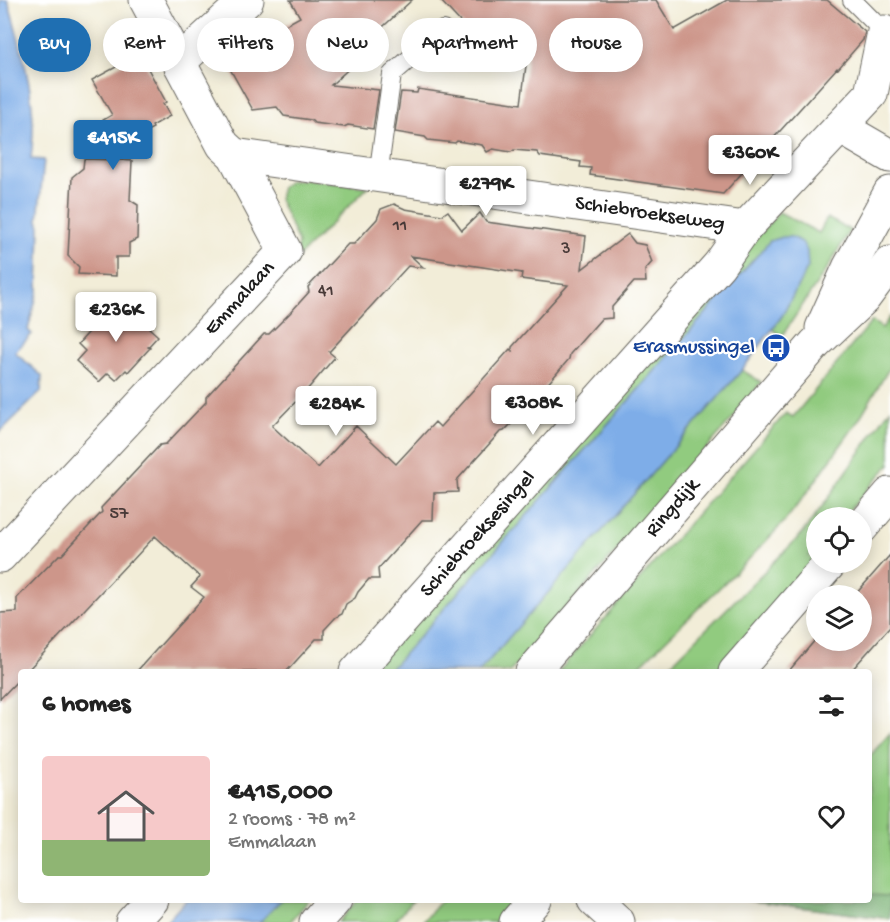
<!DOCTYPE html>
<meta charset="utf-8">
<style>
:root{--surface:#fff;--page:#f2f2f2;--text:#222;--muted:#767676;--line:#e0e0e0;--accent:#1f6fb2}
body{margin:0;font-family:"Gochi Hand",sans-serif;background:var(--page);color:var(--text);height:100vh;display:flex;flex-direction:column;font-size:22px;white-space:nowrap}
*{box-sizing:border-box;margin:0}
p{font-size:20px;color:var(--muted)}
.icon{flex:none;width:33px;height:33px;fill:none;stroke:currentColor;stroke-width:2;stroke-linecap:round;stroke-linejoin:round}
.map{position:relative;flex:1;overflow:hidden}
.panel{position:absolute;left:18px;top:669px;width:854px;height:234px;display:flex;flex-direction:column;background:var(--surface);border-radius:6px;box-shadow:0 3px 15px #0003}
.panel>*{flex:none}
.top-card{position:absolute;left:18px;top:18px;width:855px;height:54px;display:flex;gap:12px}
.controls{position:absolute;left:806px;top:507px;display:grid;gap:12px}
.controls a{display:grid;place-items:center;width:66px;height:66px;border-radius:50%;background:var(--surface);box-shadow:0 3px 15px #0003;font-size:30px}
.price{position:absolute;translate:-50% -51px;padding:0 14px;border-radius:6px;background:#fff;color:#222;font-size:20px;line-height:39px;filter:drop-shadow(0 2px 3px #0008)}
.price::after{content:'';position:absolute;left:50%;top:36px;width:18px;height:14px;margin-left:-9px;background:inherit;clip-path:polygon(0 0,100% 0,50% 100%)}
.price.on{background:var(--accent);color:#fff}
ul{padding:0;list-style:none}
li{display:flex;align-items:center;gap:18px;height:150px;padding:0 24px}
li+li{border-top:2px solid var(--line)}
li span{display:grid;place-items:center;flex:none;width:168px;height:120px;border-radius:6px;color:#555}
li>.icon{margin-inline-start:auto}
span .icon{width:72px;height:72px;fill:#fffc;stroke-width:1}
li b{font-size:26px}
h2{display:flex;justify-content:space-between;align-items:center;height:72px;padding:0 24px;font-size:26px}
.tag{padding:0 21px;border-radius:27px;background:var(--surface);box-shadow:0 3px 15px #0003;font-size:21px;line-height:54px}
.tag.on{background:var(--accent);color:#fff}
.map>svg:first-child{display:block}
</style>
<div class="map">
<svg width="890" height="922" viewBox="0 0 890 922">
<rect width="100%" height="100%" fill="#fff"/>
<filter id="ink" filterUnits="userSpaceOnUse"><feTurbulence type="fractalNoise" baseFrequency=".0167" numOctaves="2"/><feDisplacementMap in="SourceGraphic" scale="12" xChannelSelector="R" yChannelSelector="G"/><feConvolveMatrix kernelMatrix="1 2 1 2 8 2 1 2 1" color-interpolation-filters="sRGB"/></filter>
<filter id="wash" filterUnits="userSpaceOnUse"><feTurbulence type="fractalNoise" baseFrequency=".008" numOctaves="4" result="noise"/><feDisplacementMap in="SourceGraphic" scale="24" xChannelSelector="R" yChannelSelector="G"/><feGaussianBlur stdDeviation="1.35" result="paint"/><feColorMatrix in="noise" values="0 0 0 0 0 0 0 0 0 0 0 0 0 0 0 0 0 1.4 0 .05"/><feComposite in="paint" operator="in"/></filter>
<g filter="url(#wash)">
<rect width="100%" height="100%" fill="#f2edd8"/>
<path fill="#91cb7f" stroke="#56744e" stroke-width="1.5" d="M307,180L368,187L296,259L298,242L279,199L282,187L290,181Z
M779,212L819,233L827,218L850,230L832,261L782,336L772,329L782,316L808,267L770,241L388,672H368Z
M890,317V367L858,421L809,490L785,521L751,557L633,672H558L786,413L793,417L872,321L882,328Z
M742,370L761,382L742,408L510,672H479Z
M890,409V464L843,517L816,518V548L809,556L817,564L723,672H663L801,535L827,500Z
M890,733V919L746,900H868L869,757Z
M281,900H309L290,922H260Z
M357,900H413L394,922H338Z
M442,900H523L503,922H423Z"/>
<path fill="#74af6e" stroke="#486645" stroke-width="1.5" d="M869,895L890,896V919L746,900H868Z"/>
<path fill="#7eade8" stroke="#4d6482" stroke-width="1.5" d="M0,0H8C19,40 34,89 33,130C33,140 32,149 31,159L44,160L38,220L40,226L38,291L28,330L32,334L15,352L42,376L41,392L0,432Z
M783,237H792L802,242L807,251L808,267L782,316L742,370L479,672H388L770,241Z
M186,900H281L260,922H166Z"/>
<g id="blocks">
<path fill="#cd968a" fill-rule="evenodd" d="M290,0H412L361,47L366,53L331,85L379,90L373,129L348,125L344,127L314,123L311,120L284,116L277,107L253,110L225,60L235,49L246,47L300,17Z
M440,0H656L674,30L727,0H827L865,32L863,40L838,69L837,68L723,194L590,175L591,168L580,167L581,162L540,156L537,152L514,150L511,152L493,149L487,152L482,145L457,141L455,143L428,140L425,137L395,132L401,92L417,93L418,89L521,104L528,50L463,41L465,27Z
M140,54L166,102L163,104L170,116L152,126L153,128L141,134L147,145L120,160L132,161L130,200L138,205L137,239L129,243V257H116V276L78,274L79,267L68,256L72,177L83,168L84,159L118,160L98,123L112,115L92,80Z
M394,204L405,209L442,215L448,211L462,230L480,213L486,222L586,236L582,269L628,234L635,243L645,245L652,262L645,270L646,282H634L612,307V318L601,319L585,337L570,354L569,359L529,406L504,431L500,432L457,480L458,492L434,493L433,520H422L378,569L379,579H369L358,592L355,598L346,604L342,614L336,617L324,630V639H316L286,672H136L204,597L191,587L200,577L155,536L131,562L130,561L26,672H21V677L0,699V613L17,612V598L59,555H62L102,512L101,508L160,445L166,444L206,402V397L264,334H269L290,313L309,292L308,287L348,244H354L377,219L381,209ZM411,256L522,273L521,279L568,285L512,347V351L510,349L440,427L435,422L396,464L356,426L318,468L272,426L306,391L335,357L329,352L408,266L424,268Z
M120,298L151,327L149,328L158,336L148,347L150,348L128,372L126,370L116,380L108,373L99,382L76,361L85,351L78,344Z
M890,555V627L850,672H788L816,639L861,640V596H854Z"/>
</g>
</g>
<g filter="url(#ink)">
<use href="#blocks" fill-opacity="0" stroke="#67655e" stroke-width="1.5"/>
<g fill="none" stroke-linecap="round" stroke-linejoin="round">
<g stroke="#67655e" stroke-width="20">
<path id="lane" d="M852,0L884,32
M378,176L392,74L443,30"/>
</g>
<g stroke="#67655e" stroke-width="35">
<g id="street">
<path d="M884,32L871,94L840,127L890,156"/>
<path d="M179,62L247,0"/>
<path id="s1" d="M234,155L745,228"/>
<path d="M861,528L890,494"/>
<path id="s2" d="M0,556L285,251L234,155L223,145L146,0"/>
<path id="s3" d="M356,672L719,265L745,228L840,127"/>
<path d="M735,672L831,562"/>
<path d="M594,900L618,922"/>
<path d="M132,922L152,900"/>
<path d="M516,922L535,900"/>
</g>
</g>
<g stroke="#67655e" stroke-width="35">
<g id="secondary">
<path d="M822,328L849,268L890,193"/>
<path id="s4" d="M532,672L815,344L864,298L890,263"/>
<path d="M316,922L335,900"/>
</g>
</g>
<use href="#lane" stroke="#fff" stroke-width="18"/>
<use href="#street" stroke="#fff" stroke-width="33"/>
<use href="#secondary" stroke="#fff" stroke-width="33"/>
</g>
</g>
<defs>
<g id="bus-disc" transform="scale(1.5)"><circle r="9.5" fill="#1a4fb4" stroke="#fff"/><path d="M-5-6H5V4H4V6H2V4H-2V6H-4V4H-5ZM-3.5-4V0h7V-4ZM-3.5 1.2v1.5H-2V1.2ZM2 1.2v1.5H3.5V1.2Z" fill="#fff"/></g>
</defs>
<g fill-rule="evenodd">
<use href="#bus-disc" x="776" y="348"/>
</g>
<g text-anchor="middle" dominant-baseline="central" stroke-width="4.5" stroke-linejoin="round" paint-order="stroke">
<g font-size="18" fill="#483a38">
<text x="400" y="226">11</text>
<text x="566" y="249">3</text>
<text x="326" y="291">41</text>
<text x="119" y="514">57</text>
</g>
<g font-size="21" fill="#1c1c1c" stroke="#fff">
<text stroke="none"><textPath href="#s1" startOffset="420">Schiebroekseweg</textPath></text>
<text stroke="none"><textPath href="#s2" startOffset="352">Emmalaan</textPath></text>
<text stroke="none"><textPath href="#s4" startOffset="216">Ringdijk</textPath></text>
<text stroke="none"><textPath href="#s3" startOffset="184">Schiebroeksesingel</textPath></text>
</g>
<g font-size="21" fill="#164399" stroke="#fff" text-anchor="end">
<text x="755" y="348">Erasmussingel</text>
</g>
</g>
</svg>
<div class="controls">
<a><svg class="icon" aria-label="locate" viewBox="0 0 24 24"><circle cx="12" cy="12" r="6"/><path d="M12 2v4M12 18v4M2 12h4M18 12h4"/></svg></a>
<a><svg class="icon" aria-label="layers" viewBox="0 0 24 24"><path d="M12 4l9 5-9 5-9-5zM3 14l9 5 9-5"/></svg></a>
</div>
<b class="price on" style="left:113px;top:171px">€415K</b>
<b class="price" style="left:750px;top:186px">€360K</b>
<b class="price" style="left:486px;top:217px">€279K</b>
<b class="price" style="left:116px;top:343px">€236K</b>
<b class="price" style="left:533px;top:436px">€308K</b>
<b class="price" style="left:336px;top:437px">€284K</b>
<div class="top-card">
<a class="tag on">Buy</a>
<a class="tag">Rent</a>
<a class="tag">Filters</a>
<a class="tag">New</a>
<a class="tag">Apartment</a>
<a class="tag">House</a>
</div>
<section class="panel">
<h2>6 homes<svg class="icon" aria-label="filters" viewBox="0 0 24 24"><path d="M4 7h16M4 17h16"/><circle cx="9" cy="7" r="2"/><circle cx="15" cy="17" r="2"/></svg></h2>
<ul>
<li><span style="background:linear-gradient(#f6c9c9 70%,#8fb573 0)"><svg class="icon" aria-label="home" viewBox="0 0 24 24"><path d="M3 11l9-7 9 7M6 9v11h12V9"/></svg></span><div><b>€415,000</b><p>2 rooms · 78 m²</p><p>Emmalaan</p></div><svg class="icon" aria-label="heart" viewBox="0 0 24 24"><path d="M12 20l-8-8c-3-5 5-10 8-4 3-6 11-1 8 4z"/></svg></li>
</ul>
</section>
</div>
